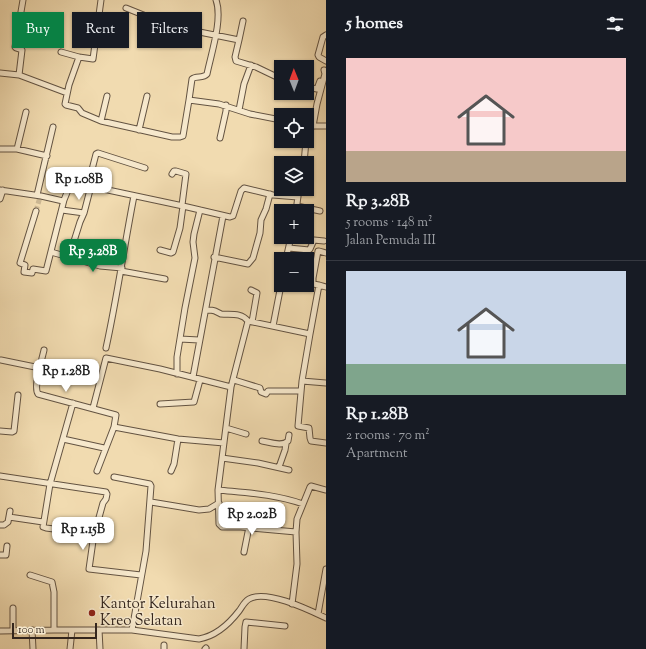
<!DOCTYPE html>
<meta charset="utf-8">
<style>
:root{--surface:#171b24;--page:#20242c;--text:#f1f3f6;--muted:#9ea1a6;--line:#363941;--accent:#0b8043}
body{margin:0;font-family:"Sorts Mill Goudy",serif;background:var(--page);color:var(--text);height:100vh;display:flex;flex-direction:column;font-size:15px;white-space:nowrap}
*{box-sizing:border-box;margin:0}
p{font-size:13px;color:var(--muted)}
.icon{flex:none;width:22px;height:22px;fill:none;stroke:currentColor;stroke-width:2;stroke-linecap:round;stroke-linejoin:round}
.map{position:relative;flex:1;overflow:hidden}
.details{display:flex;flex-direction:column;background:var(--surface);width:320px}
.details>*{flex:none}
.hud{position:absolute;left:12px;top:12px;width:254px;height:36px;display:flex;gap:8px}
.needle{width:26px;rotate:359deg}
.buttons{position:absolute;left:274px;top:60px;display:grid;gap:8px}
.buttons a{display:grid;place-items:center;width:40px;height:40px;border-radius:0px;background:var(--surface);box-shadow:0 1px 3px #0004;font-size:20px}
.scale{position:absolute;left:12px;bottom:10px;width:85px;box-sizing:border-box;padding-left:4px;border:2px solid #34261d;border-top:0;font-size:11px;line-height:14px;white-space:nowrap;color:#34261d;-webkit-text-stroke:3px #f6e8cc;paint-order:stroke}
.price{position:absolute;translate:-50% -34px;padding:0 9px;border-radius:8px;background:#fff;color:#222;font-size:13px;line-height:26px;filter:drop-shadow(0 1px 2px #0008)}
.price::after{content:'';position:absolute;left:50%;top:24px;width:12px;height:9px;margin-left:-6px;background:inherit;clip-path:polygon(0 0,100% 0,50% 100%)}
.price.on{background:var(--accent);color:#fff}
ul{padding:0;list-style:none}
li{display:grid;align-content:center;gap:8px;height:212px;padding:0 20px}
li+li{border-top:1px solid var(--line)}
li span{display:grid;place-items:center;height:124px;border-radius:0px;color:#555}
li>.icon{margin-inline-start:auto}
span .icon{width:72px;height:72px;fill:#fffc;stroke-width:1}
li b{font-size:17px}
h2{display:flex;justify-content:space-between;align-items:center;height:48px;padding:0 20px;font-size:17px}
.tag{padding:0 14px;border-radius:0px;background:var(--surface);box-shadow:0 1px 3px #0004;font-size:14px;line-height:36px}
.tag.on{background:var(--accent);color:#fff}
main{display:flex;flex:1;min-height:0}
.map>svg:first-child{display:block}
</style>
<main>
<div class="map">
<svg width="326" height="649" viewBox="0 0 326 649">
<rect width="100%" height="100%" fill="#f1dbb0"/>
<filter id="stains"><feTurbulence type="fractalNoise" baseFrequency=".005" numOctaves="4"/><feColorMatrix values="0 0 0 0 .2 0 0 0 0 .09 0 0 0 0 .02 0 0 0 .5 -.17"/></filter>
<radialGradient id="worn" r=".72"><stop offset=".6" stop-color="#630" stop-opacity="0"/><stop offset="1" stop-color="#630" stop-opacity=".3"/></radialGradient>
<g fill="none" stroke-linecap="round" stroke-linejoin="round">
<path stroke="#cbb793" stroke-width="5" stroke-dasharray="5 2.5" stroke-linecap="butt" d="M36,211L40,197"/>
<g stroke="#635342" stroke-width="7">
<path id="street" d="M101,0L93,59L79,57L69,85L65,104L66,105L78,108L82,113L101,121L172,137H180L183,136L189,100L219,104L250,114L281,120
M126,8L156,20L160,24L239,40L235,57L236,61L256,67L281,79
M326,35L323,37L318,55L319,57L326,61
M239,40L243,21
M155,42L160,24
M61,52L79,57
M0,73L19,75L67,93
M19,75L22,50L16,48L15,47L23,0
M307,87L317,89L320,81
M189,100L192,79C196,75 203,79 207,74C211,54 223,19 216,0
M239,110L244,84L251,65
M101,121L107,96
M313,126L317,104L325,74L324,70
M139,130L147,96
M307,136L308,131L313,126H326
M220,138L226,111V105
M0,149H17L47,156
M17,149L26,112
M304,163L306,141
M172,174L174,171H176L186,174L182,205
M88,185L96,154L98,153L145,168
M0,190L41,196L63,201L64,200L70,185L75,183L183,206L230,217L233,216L241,191L244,188L273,195L298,197
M37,195L53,127
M0,199L3,190
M297,206L320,211
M62,210L84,213
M36,211L20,263L25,265L24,272L32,273L33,269L46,271L64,200
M296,211L299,189
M289,248L309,250L310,249L314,240L324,241
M160,250L171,253L173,252L180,228L183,206
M51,252L100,266L122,268
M69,257L80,222L84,213L91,186
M214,257L248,264L253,258L260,233L261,220L266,209L270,194
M286,259L291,237
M121,271L165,279
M313,278L318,251H319L326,253
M319,285L326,287
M251,290L257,293L252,322
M206,310C208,310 213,310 215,311C217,312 219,313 221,314C230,315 241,312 248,321L310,334L319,285L313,284V276L307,272
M248,321L231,387L218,490L219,524L222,527H241L296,532
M273,326L281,285
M310,334L302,381L298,426L309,428L310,438L311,441L326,443
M180,339L199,340
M106,348C117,298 124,247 134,196
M44,350C42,360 33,386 38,394L116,415L114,427L97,471
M1,360L40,368
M177,374V357L185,308L195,258L193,242L194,234L200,210
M193,377L223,216
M234,380L260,388L261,392L266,394L268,391H301
M302,381L326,383
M73,403L50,484L43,527L46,528L92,534
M160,404L194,402L200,380
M93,408L106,358L160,369L231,387
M114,427L178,439L224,443
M226,428L246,434
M0,431L12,432L14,431L18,395
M63,439L104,448
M262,441C270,442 282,447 288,441L289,435
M222,458L258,463L289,470
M279,467L285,450L286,444
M171,471L174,464L178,439
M0,476L106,492L107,494L106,499L103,503L95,532L92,534L93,541L89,569L141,575
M114,477L150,484L151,486L146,551L132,630
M218,490C248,493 274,494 303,504
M151,502L199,510L209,509L219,503
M9,517L43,522
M0,525H4L8,522L10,511
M244,552L249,527
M0,555H6L7,546
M30,575L52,582L54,592V630
M292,604L297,564L296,532L297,519L310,487L311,486L326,490
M13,608V630
M318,614L326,569
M32,630L33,649
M99,630L100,649
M0,631L54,630H132L199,639C216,636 229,624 239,611C242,607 244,602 249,599C266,589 309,610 326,618
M164,645V649
M70,649L72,630
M205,649L206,648
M244,649L245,627L246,622L285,626"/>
</g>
<use href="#street" stroke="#f6e8cc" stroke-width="5"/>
</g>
<circle fill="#8f2418" stroke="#f6e8cc" stroke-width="1.5" cx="92" cy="613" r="4"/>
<g text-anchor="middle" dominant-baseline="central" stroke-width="3" stroke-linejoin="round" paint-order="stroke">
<g font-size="15" fill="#34261d" stroke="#f6e8cc" text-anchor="start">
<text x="100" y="604">Kantor Kelurahan<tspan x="100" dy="17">Kreo Selatan</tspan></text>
</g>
</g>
<rect width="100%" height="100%" filter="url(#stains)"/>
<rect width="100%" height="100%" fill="url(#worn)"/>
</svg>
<div class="buttons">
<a><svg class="needle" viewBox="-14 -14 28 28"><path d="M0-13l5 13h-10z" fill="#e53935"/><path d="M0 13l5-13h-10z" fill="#9ea1a6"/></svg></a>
<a><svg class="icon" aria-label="locate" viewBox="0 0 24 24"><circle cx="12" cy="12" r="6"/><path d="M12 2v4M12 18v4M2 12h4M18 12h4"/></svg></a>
<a><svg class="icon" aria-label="layers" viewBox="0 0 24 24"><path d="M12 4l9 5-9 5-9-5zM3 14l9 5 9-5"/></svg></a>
<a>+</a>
<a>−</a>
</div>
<div class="scale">100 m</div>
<b class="price" style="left:79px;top:201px">Rp 1.08B</b>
<b class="price on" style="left:93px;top:273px">Rp 3.28B</b>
<b class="price" style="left:66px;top:393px">Rp 1.28B</b>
<b class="price" style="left:252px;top:536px">Rp 2.02B</b>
<b class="price" style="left:83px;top:551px">Rp 1.15B</b>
<div class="hud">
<a class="tag on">Buy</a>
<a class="tag">Rent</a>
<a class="tag">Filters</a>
</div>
</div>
<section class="details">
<h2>5 homes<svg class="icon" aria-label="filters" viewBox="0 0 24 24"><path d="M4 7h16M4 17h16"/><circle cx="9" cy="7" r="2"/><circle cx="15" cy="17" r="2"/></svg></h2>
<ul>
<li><span style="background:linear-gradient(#f6c9c9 75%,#b9a48a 0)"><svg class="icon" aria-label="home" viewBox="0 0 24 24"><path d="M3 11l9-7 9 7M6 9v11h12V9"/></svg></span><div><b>Rp 3.28B</b><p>5 rooms · 148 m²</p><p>Jalan Pemuda III</p></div></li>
<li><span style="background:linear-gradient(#c9d6e8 75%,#7fa58c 0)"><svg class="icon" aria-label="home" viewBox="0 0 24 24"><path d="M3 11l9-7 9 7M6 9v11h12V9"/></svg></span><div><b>Rp 1.28B</b><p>2 rooms · 70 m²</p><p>Apartment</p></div></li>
</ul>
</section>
</main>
